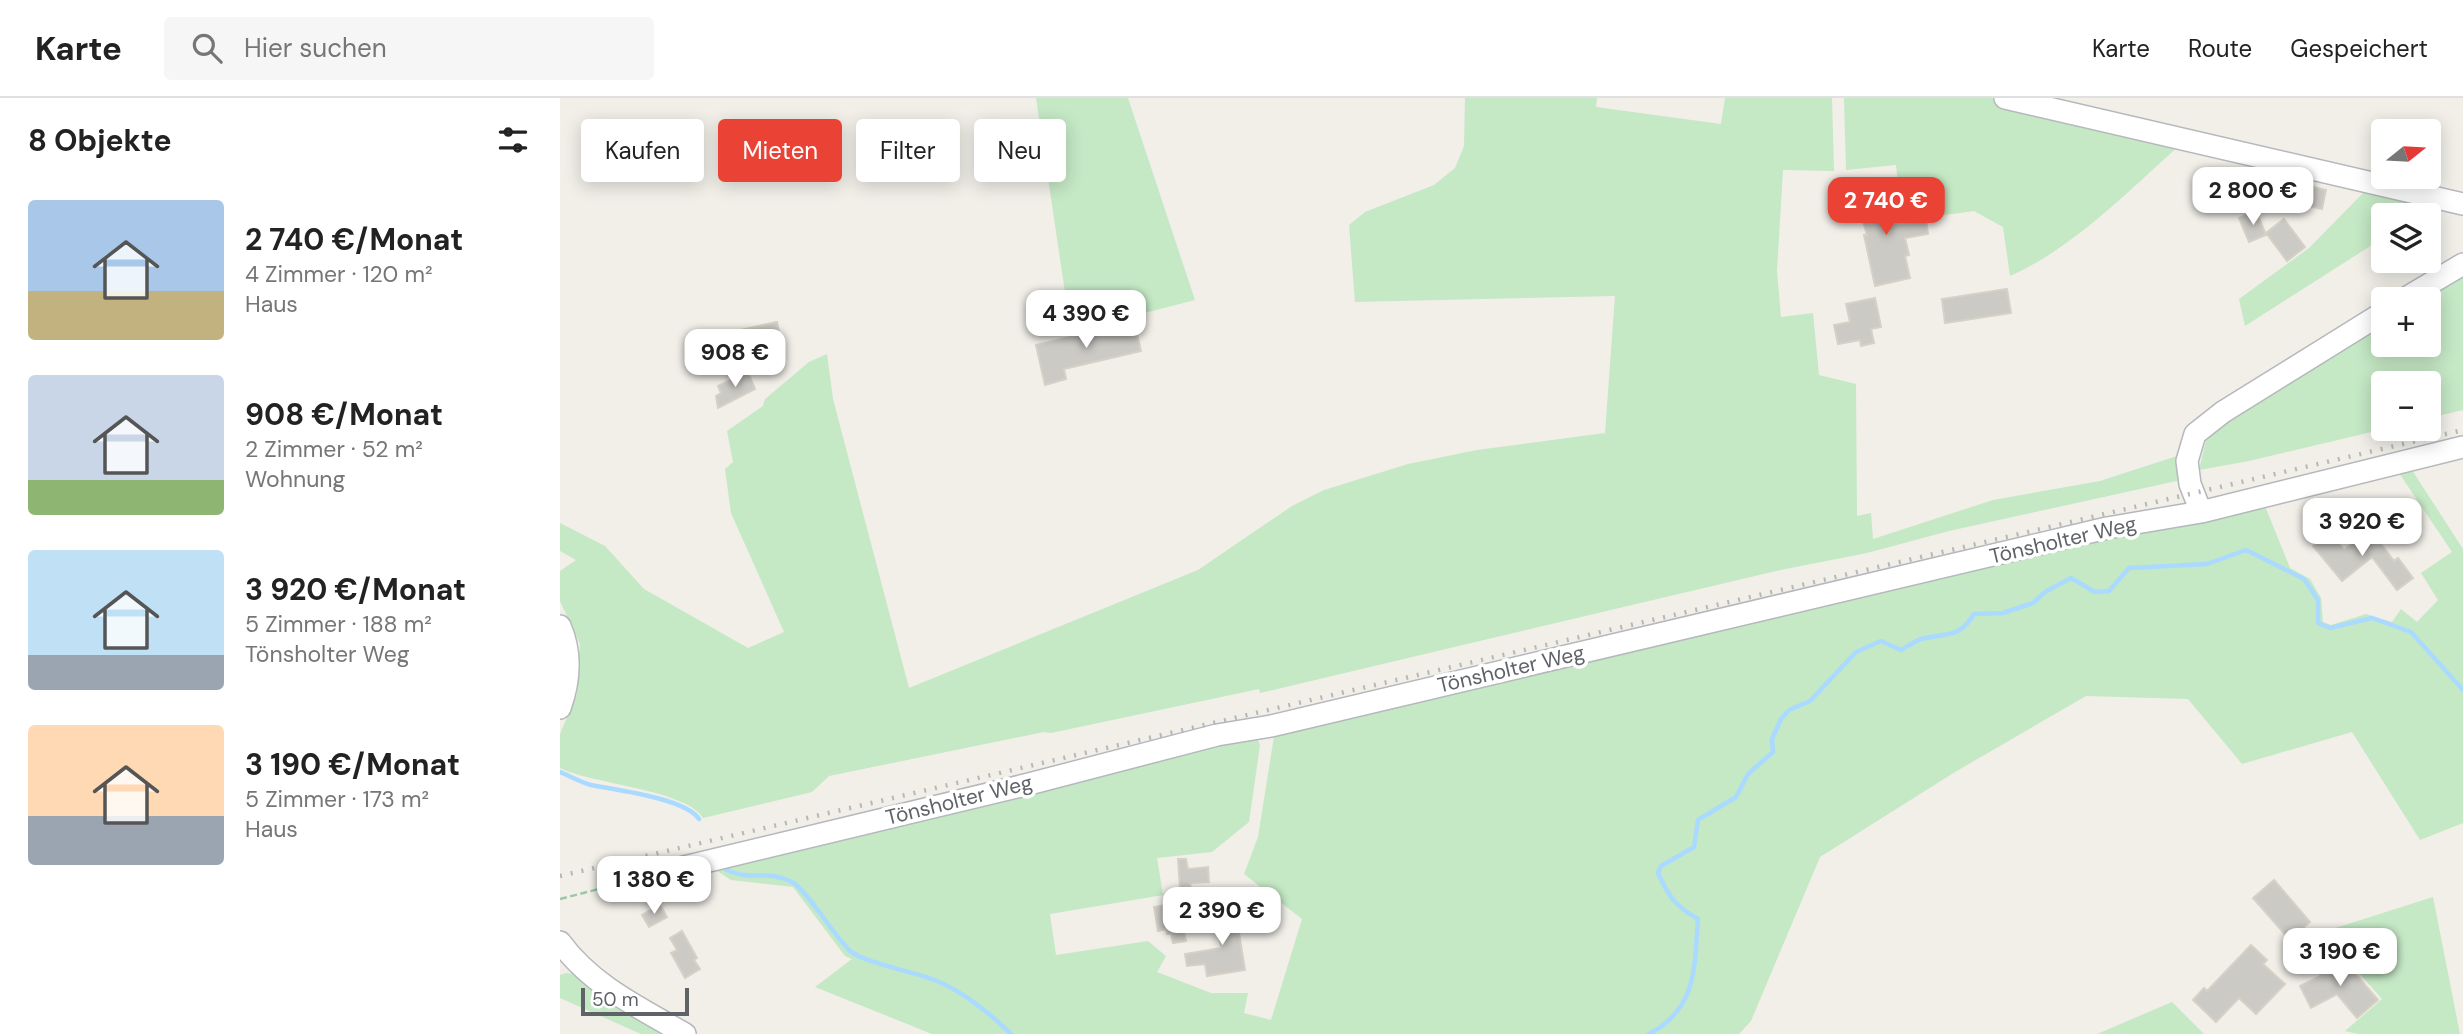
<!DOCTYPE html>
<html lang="de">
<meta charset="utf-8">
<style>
:root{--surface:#fff;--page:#f6f6f6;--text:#222;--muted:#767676;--line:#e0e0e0;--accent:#ea4335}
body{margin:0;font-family:"DM Sans",sans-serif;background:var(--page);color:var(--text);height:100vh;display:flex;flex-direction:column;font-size:26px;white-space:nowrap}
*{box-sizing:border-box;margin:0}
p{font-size:23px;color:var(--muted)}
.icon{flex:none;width:38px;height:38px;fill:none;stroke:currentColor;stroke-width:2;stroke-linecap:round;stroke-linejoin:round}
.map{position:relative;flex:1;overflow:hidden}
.drawer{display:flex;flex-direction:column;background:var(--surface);width:560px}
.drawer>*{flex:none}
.guide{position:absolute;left:21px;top:21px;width:665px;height:63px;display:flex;gap:14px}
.needle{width:46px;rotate:72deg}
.fabs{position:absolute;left:1811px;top:21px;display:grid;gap:14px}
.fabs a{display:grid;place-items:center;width:70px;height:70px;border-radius:7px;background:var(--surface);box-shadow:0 4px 18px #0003;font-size:35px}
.scale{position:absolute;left:21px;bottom:18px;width:108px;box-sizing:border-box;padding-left:7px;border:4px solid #5f6368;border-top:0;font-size:19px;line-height:24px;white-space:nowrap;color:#5f6368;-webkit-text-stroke:5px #fff;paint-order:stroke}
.price{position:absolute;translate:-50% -60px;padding:0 16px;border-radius:14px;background:#fff;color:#222;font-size:23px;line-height:46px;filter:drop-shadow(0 2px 4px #0008)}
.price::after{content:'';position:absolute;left:50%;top:42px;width:21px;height:16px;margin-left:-10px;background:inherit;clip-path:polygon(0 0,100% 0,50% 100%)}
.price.current{background:var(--accent);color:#fff}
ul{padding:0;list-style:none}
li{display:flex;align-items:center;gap:21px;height:175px;padding:0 28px}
li span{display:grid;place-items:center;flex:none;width:196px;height:140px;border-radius:7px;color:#555}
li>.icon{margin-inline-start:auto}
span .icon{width:84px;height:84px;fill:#fffc;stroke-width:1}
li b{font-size:30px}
h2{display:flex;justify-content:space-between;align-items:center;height:84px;padding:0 28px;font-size:30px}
.pill{padding:0 24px;border-radius:7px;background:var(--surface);box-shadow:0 4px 18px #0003;font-size:24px;line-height:63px}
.pill.current{background:var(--accent);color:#fff}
header{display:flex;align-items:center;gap:42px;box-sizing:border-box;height:98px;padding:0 35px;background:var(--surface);border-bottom:2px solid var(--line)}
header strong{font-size:33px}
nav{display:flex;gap:38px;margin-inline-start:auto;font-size:24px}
.search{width:490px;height:63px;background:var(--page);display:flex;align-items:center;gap:18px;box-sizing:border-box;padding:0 24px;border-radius:7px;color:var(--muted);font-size:26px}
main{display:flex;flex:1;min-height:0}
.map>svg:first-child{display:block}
</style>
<header>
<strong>Karte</strong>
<div class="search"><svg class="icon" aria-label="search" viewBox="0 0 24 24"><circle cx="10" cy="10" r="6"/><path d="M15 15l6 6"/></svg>Hier suchen</div>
<nav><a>Karte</a><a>Route</a><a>Gespeichert</a></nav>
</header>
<main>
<section class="drawer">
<h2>8 Objekte<svg class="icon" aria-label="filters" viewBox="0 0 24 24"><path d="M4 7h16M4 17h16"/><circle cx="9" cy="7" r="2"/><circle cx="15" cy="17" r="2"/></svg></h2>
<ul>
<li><span style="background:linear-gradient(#a9c7e8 65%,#c2b280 0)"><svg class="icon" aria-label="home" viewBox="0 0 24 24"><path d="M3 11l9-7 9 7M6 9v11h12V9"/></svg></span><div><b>2 740 €/Monat</b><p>4 Zimmer · 120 m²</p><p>Haus</p></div></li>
<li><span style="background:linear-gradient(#c9d6e8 75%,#8fb573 0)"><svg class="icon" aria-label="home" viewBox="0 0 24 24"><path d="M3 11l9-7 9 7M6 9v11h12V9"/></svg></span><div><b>908 €/Monat</b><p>2 Zimmer · 52 m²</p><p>Wohnung</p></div></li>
<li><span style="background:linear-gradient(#bfe0f5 75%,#9aa5b1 0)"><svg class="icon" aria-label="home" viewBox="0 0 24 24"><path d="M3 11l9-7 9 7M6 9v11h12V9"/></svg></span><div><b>3 920 €/Monat</b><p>5 Zimmer · 188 m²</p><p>Tönsholter Weg</p></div></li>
<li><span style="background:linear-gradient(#ffd9b3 65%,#9aa5b1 0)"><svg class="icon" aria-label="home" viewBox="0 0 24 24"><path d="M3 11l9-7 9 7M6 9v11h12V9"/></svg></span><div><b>3 190 €/Monat</b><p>5 Zimmer · 173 m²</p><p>Haus</p></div></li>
</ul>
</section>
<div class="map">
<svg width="1903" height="936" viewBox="0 0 1903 936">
<rect width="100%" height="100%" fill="#f1efe8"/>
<path fill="#c5e8c5" d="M476,0H568L635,202L511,234Z
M905,0H1037L1036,9L1161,26L1165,0H1272L1274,73L1223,72L1217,173L1221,219L1253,215L1259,277L1296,286L1297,418L1311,415L1313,441L1433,402L1540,383L1620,357L1621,382L1389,433L1307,455L1216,473L700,595L699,591L491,635L484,634L269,678L252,694L143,720C127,692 32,686 0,670V636L17,596L20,546L0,503V473L16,462L0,453V425L45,448L84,491L188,550L224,534L171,415L165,371L173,364L167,333L203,308L205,301L249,264L267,256L273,301L349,590L638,472L732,408L764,392L848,366L917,352L1045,335L1055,198L795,204L789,127L805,114L874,87L895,70L904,48Z
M1284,0H1431L1621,46C1569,92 1515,149 1450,178L1443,129L1414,113L1342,123L1336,67L1286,72Z
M1811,87L1876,106L1859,117H1824L1823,140L1685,228L1679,201L1749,150Z
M1903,172V312L1869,320V285H1824V331L1689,363L1639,372L1646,342L1678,316L1823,220L1824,247H1869V201H1854Z
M1848,366L1903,451V725L1860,742L1792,634L1682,666L1628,601L1526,598L1395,674L1260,759L1191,923L1179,936H372L255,889L292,861L285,858L233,789L171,782L148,767L695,635L700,647L689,724L652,754L597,760L603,797L490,816L496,857L588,843L606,858L597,874L651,895H688L684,915L711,922L742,821L684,776L698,739L715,632L1076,553L1189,523L1703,403L1730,470L1750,481L1761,500L1763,524L1771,527L1806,516L1832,524L1841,511L1857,524L1878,502L1861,475L1892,454L1835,369Z
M1873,799L1900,936H1798L1785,933L1822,901L1763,834Z
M6,875L15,876L111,936H81L0,900V877Z
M1612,904L1644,936H1537Z"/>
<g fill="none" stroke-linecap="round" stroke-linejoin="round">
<path stroke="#aadaff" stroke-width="4.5" d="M0,674C10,678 20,684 31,687C55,692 125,700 139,721
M160,768C187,786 205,770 232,784C245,790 275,839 290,853C302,864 359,875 377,883C402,893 432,917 451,936
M1089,936C1138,910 1134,869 1138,821C1115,808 1109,799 1098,775L1101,768L1134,749L1138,722L1176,699L1188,676L1213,654L1212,641L1221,621L1229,612L1250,603L1296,554L1321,543L1341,552C1348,548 1355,543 1361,541C1386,535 1399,541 1414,516L1443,515L1473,505L1485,494L1511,480L1535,494L1549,493L1569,470L1647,466L1686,452L1744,481L1758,502V525L1770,530L1812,520L1851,534L1903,592"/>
</g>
<path fill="#cccac5" stroke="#d6d1c6" stroke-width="2" d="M1320,84L1326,128L1366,121L1368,136L1345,140L1349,157L1345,158L1350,180L1315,188L1304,137H1307L1302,120L1297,87Z
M1732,84L1766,92L1762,111L1728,103Z
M1696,113L1706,137L1689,144L1679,120Z
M1724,121L1745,149L1727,163L1706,135Z
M1447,191L1451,215L1385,225L1382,201Z
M1315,200L1321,229L1311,231L1314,245L1301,248L1300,242L1278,246L1274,227L1290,224L1286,206Z
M217,224L221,243L194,249L193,246L153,255L149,239Z
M574,224L581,253L504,271L506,281L485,287L476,247Z
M188,274L195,291L158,310L156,298L161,295L158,288Z
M1810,431L1834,463L1838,460L1853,480L1837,492L1812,459L1782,483L1753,448L1770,434L1784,452Z
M618,761H626L628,771L648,769L649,784L630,785L637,826L623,829L626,843L613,845L611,836H607L606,831L598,833L594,809L621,804Z
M1714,782L1750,824L1730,842L1693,800Z
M100,807L107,819L89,829L82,817Z
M675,810L685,872L647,878L645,866L627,868L625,856L661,850L654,813Z
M122,833L137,860L134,862L140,871L125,880L111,855L117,852L110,840Z
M1691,847L1707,862L1703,866L1725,886L1696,916L1679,900L1656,924L1633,902L1644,890L1647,893Z
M1779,857L1818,902L1797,920L1777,896L1751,910L1740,888L1761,878L1758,874Z"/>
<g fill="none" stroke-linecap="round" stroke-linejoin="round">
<g stroke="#b5b8bc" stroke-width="24">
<path id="minor" d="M1445,0L1903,106
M1844,201L1903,166
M1641,414L1630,386L1627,363L1635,336L1663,314L1824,214
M0,528C12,555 10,582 0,610
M124,769L465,687L657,637L711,628L1547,430L1641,414L1903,349
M0,844C31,887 80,910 125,936"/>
</g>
<path stroke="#9cc7a9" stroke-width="2.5" stroke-dasharray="7 3.5" stroke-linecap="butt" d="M0,801L108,773"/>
<use href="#minor" stroke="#fff" stroke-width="21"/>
<path stroke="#b6b7b8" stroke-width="4.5" stroke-dasharray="2 9" stroke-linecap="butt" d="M0,778L1903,332"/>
</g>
<g text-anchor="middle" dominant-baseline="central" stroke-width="7" stroke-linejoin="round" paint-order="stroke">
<g font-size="21" fill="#5f6368" stroke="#fff">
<text transform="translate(1503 442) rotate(-13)">Tönsholter Weg</text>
<text transform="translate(951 571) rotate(-13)">Tönsholter Weg</text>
<text transform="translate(399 702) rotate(-14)">Tönsholter Weg</text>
</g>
</g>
</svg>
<div class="fabs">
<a><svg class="needle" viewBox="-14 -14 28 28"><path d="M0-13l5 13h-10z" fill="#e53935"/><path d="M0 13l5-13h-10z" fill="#767676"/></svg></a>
<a><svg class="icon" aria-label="layers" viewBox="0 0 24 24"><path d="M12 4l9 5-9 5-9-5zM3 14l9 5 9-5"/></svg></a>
<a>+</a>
<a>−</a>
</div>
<div class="scale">50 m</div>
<b class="price" style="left:1693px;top:129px">2 800 €</b>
<b class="price current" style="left:1326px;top:139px">2 740 €</b>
<b class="price" style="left:526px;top:252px">4 390 €</b>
<b class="price" style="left:175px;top:291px">908 €</b>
<b class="price" style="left:1802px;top:460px">3 920 €</b>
<b class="price" style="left:94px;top:818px">1 380 €</b>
<b class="price" style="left:662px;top:849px">2 390 €</b>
<b class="price" style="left:1780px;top:890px">3 190 €</b>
<div class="guide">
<a class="pill">Kaufen</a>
<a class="pill current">Mieten</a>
<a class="pill">Filter</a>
<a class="pill">Neu</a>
</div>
</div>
</main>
